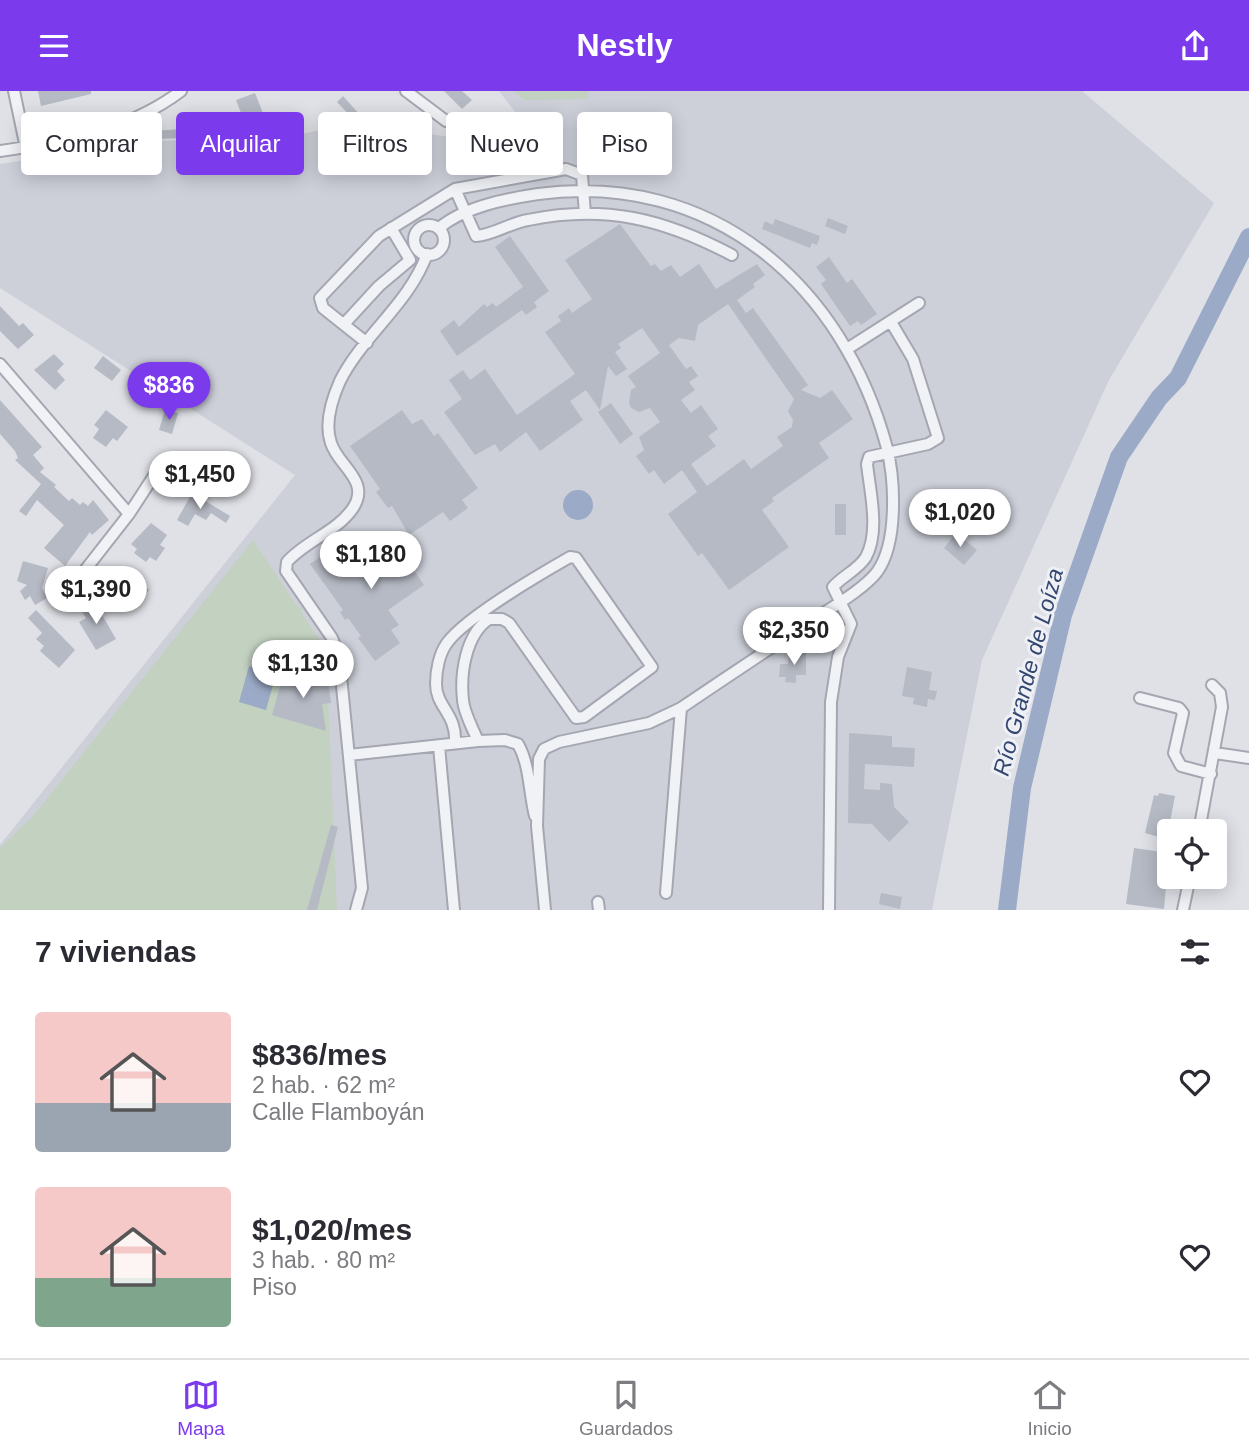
<!DOCTYPE html>
<html lang="es">
<meta charset="utf-8">
<style>
:root{--surface:#fff;--page:#f2f2f3;--text:#2b2b33;--muted:#7c7c81;--line:#e1e1e2;--accent:#7c3aed}
body{margin:0;font-family:Helvetica,sans-serif;background:var(--page);color:var(--text);height:100vh;display:flex;flex-direction:column;font-size:26px;white-space:nowrap}
*{box-sizing:border-box;margin:0}
p{font-size:23px;color:var(--muted)}
.icon{flex:none;width:38px;height:38px;fill:none;stroke:currentColor;stroke-width:2;stroke-linecap:round;stroke-linejoin:round}
.map{position:relative;height:819px;overflow:hidden}
.side{display:flex;flex-direction:column;background:var(--surface);flex:1}
.side>*{flex:none}
.hud{position:absolute;left:21px;top:21px;width:700px;height:63px;display:flex;gap:14px}
.controls{position:absolute;left:1157px;top:728px;display:grid;gap:14px}
.controls a{display:grid;place-items:center;width:70px;height:70px;border-radius:7px;background:var(--surface);box-shadow:0 4px 18px #0003;font-size:35px}
.price{position:absolute;translate:-50% -60px;padding:0 16px;border-radius:24px;background:#fff;color:#222;font-size:23px;line-height:46px;filter:drop-shadow(0 2px 4px #0008)}
.price::after{content:'';position:absolute;left:50%;top:42px;width:21px;height:16px;margin-left:-10px;background:inherit;clip-path:polygon(0 0,100% 0,50% 100%)}
.price.active{background:var(--accent);color:#fff}
ul{padding:0;list-style:none}
li{display:flex;align-items:center;gap:21px;height:175px;padding:0 35px}
li span{display:grid;place-items:center;flex:none;width:196px;height:140px;border-radius:7px;color:#555}
li>.icon{margin-inline-start:auto}
span .icon{width:84px;height:84px;fill:#fffc;stroke-width:1}
li b{font-size:30px}
h2{display:flex;justify-content:space-between;align-items:center;height:84px;padding:0 35px;font-size:30px}
.pill{padding:0 24px;border-radius:7px;background:var(--surface);box-shadow:0 4px 18px #0003;font-size:24px;line-height:63px}
.pill.active{background:var(--accent);color:#fff}
header{display:flex;justify-content:space-between;align-items:center;height:91px;padding:0 35px;background:var(--accent);color:#fff;font-size:32px;font-weight:700}
.tab-bar{display:flex;justify-content:space-around;align-items:center;height:98px;border-top:2px solid var(--line);background:var(--surface);font-size:19px;color:var(--muted)}
.tab-bar a{display:grid;justify-items:center;gap:4px}
.tab-bar .active{color:var(--accent)}
.map>svg:first-child{display:block}
</style>
<header><svg class="icon" aria-label="menu" viewBox="0 0 24 24"><path d="M4 6h16M4 12h16M4 18h16"/></svg>Nestly<svg class="icon" aria-label="share" viewBox="0 0 24 24"><path d="M12 15V3M7 8l5-5 5 5M5 13v7h14v-7"/></svg></header>
<div class="map">
<svg width="1249" height="819" viewBox="0 0 1249 819">
<rect width="100%" height="100%" fill="#dfe1e7"/>
<path fill="#cdd0d9" d="M499,0H1082L1214,112L1109,289L982,569L932,819H0V754L295,384L0,197V73L87,60L114,50L277,49L353,31L546,61Z"/>
<path fill="#c2d1c0" d="M513,0H588V8L525,9Z
M253,449L297,515L302,517L301,521L326,559L337,819H0V757L34,724Z"/>
<path fill="#9baac6" d="M563 414a15 15 0 1 1 30 0a15 15 0 1 1-30 0Z
M249,575L276,583L266,619L239,611Z"/>
<g fill="none" stroke-linecap="round" stroke-linejoin="round">
<path stroke="#9baac6" stroke-width="18" d="M1007,819L1022,697L1063,524L1119,366L1159,307L1178,287L1249,146"/>
</g>
<path fill="#b6bac4" fill-rule="evenodd" d="M38,0H91V3L41,15Z
M444,0H462L472,9L462,18Z
M255,2L268,35L239,46L231,26L241,22L236,9Z
M343,5L360,24L354,29L337,11Z
M491,23L519,28L515,47L487,42Z
M181,38L182,47L155,48L154,40Z
M828,127L848,135L845,143L825,135Z
M775,128L820,145L817,154L812,152L810,157L762,138L765,130L773,134Z
M620,133L651,175L655,173L661,180L671,174L680,186L699,173L716,198L757,173L765,184L753,193L755,196L737,209L746,222L753,217L808,294L801,299L820,307L832,299L853,328L819,352L829,367L772,407L774,410L762,419L789,456L729,499L702,462L698,465L668,423L697,401L682,379L664,393L654,379L649,383L636,365L644,359L639,346L660,331L650,317L639,321L631,317L629,312L631,299L636,296L628,285L660,262L642,237L618,253L621,257L615,261L627,278L616,285L608,275L600,319L586,299L570,310L583,329L540,360L526,341L500,361L495,353L475,364L444,321L462,308L449,289L463,279L470,289L485,278L517,324L575,283L545,241L561,230L558,225L569,217L572,222L592,208L565,169ZM728,213L794,308L788,320L793,329L792,336L777,346L783,355L751,378L744,368L707,395L691,373L716,355L708,345L718,338L701,314L691,322L681,309L695,299L689,291L698,285L691,275L686,278L669,254L679,247L695,250L698,234Z
M510,145L549,200L534,211L537,216L526,224L522,219L457,265L440,240L454,229L459,236L484,213L487,216L493,212L496,216L523,196L495,156Z
M829,166L847,192L852,188L877,223L861,234L858,230L850,235L821,193L826,189L816,176Z
M0,215L19,235L23,232L34,244L18,258L0,240Z
M54,263L64,273L57,280L65,289L55,299L34,279Z
M103,265L121,279L112,290L94,277Z
M0,309L42,356L33,364L44,377L40,381L56,394L54,396L69,410L72,407L80,414L83,411L88,415L93,409L109,429L92,444L90,441L65,475L44,457L64,434L37,409L26,425L19,420L41,393L15,369L18,367L15,360L0,343Z
M611,312L633,343L620,353L598,321Z
M106,319L128,336L117,350L113,347L106,356L93,347L99,338L94,334Z
M165,319L178,322L172,343L159,339Z
M402,319L412,333L422,328L434,345L438,342L478,397L462,409L468,417L450,430L443,421L409,444L392,415L388,417L376,401L380,398L350,355Z
M192,402L230,425L226,432L211,422L206,429L195,423L188,435L177,429Z
M835,413H846V444H835Z
M151,432L167,444L160,454L165,457L156,470L150,466L146,471L134,462L137,458L131,453Z
M956,442L977,459L964,474L944,457Z
M389,443L424,494L388,519L399,534L391,539L400,552L375,570L358,547L361,545L348,527L345,529L340,521L343,519L310,473L323,464L330,473L333,471L335,474L354,461L357,466Z
M23,470L48,477L42,497L47,507L35,514L30,505L25,509L20,500L27,494L17,490Z
M128,479L149,499L134,516L126,509L118,518L104,504Z
M94,510L116,548L96,559L79,531L86,527L80,518Z
M36,519L75,559L59,577L40,560L44,555L36,548L42,542L28,527Z
M789,560L806,561V584H796V592L785,591L786,586H779L780,573H788Z
M907,576L932,581L929,599L937,600L935,609L928,608L927,616L913,613L914,607L902,605Z
M284,581L328,590L331,612L322,613L326,640L272,624Z
M849,642L892,645V656L915,657L914,676L865,673L864,698L880,699V692L892,693L894,716L909,731L889,751L872,733L848,732Z
M1159,702L1175,705L1170,731L1174,732L1173,740H1169V749L1145,742L1154,704L1158,705Z
M331,734L338,736L317,819H307Z
M1134,757L1169,762V786H1178L1176,798L1166,796L1164,818L1126,813Z
M881,802L902,806L900,818L879,813Z"/>
<g fill="none" stroke-linecap="round" stroke-linejoin="round">
<g stroke="#a4a7b1" stroke-width="14">
<path id="minor" d="M14,0L26,57
M406,0L446,30L471,37
M0,60C64,51 128,40 181,0
M455,98L476,145C493,144 510,132 528,129C604,113 664,128 732,164
M414 149a15 15 0 1 1 30 0a15 15 0 1 1-30 0Z
M439,137C464,116 505,108 538,103C712,80 843,193 887,357C895,390 898,452 877,481C864,498 831,517 813,529C769,558 725,587 681,617L666,802
M345,232L379,195L410,169L391,137
M367,252L323,217L320,207L379,145L455,98L566,78L582,84L585,123
M847,258L919,212
M0,273L129,423
M75,492L129,423L159,377
M1140,607L1179,617L1183,622L1174,662L1181,675L1211,683
M455,652C457,623 436,616 436,593C436,580 439,563 447,552C465,527 542,482 570,466L576,467L652,576L584,626L576,627L509,532L502,528H489C466,543 460,582 463,609C464,622 473,638 478,650
M439,655L454,819
M1215,662L1249,667
M349,664L478,650L505,649L518,653C530,674 529,702 535,725
M1199,740L1222,616L1220,602L1212,594
M598,811L599,819
M356,819L362,797L339,565L332,547L286,480L287,471C305,450 337,441 353,417C371,390 338,375 331,352C324,332 332,308 340,290C363,244 409,213 427,163
M545,819L537,735L539,668L544,658L559,651L649,632L681,617
M829,819L831,611L838,566L851,533L833,496C842,485 858,479 866,466C880,440 870,401 867,373L869,366L928,353L938,347L913,268L891,231
M1183,819L1190,786"/>
</g>
<use href="#minor" stroke="#f1f2f6" stroke-width="10"/>
</g>
<g text-anchor="middle" dominant-baseline="central" stroke-width="6" stroke-linejoin="round" paint-order="stroke">
<g font-size="23" font-style="italic" fill="#344770" stroke="#eef0f5">
<text transform="translate(1028 581) rotate(-75)">Río Grande de Loíza</text>
</g>
</g>
</svg>
<div class="controls">
<a><svg class="icon" aria-label="locate" viewBox="0 0 24 24"><circle cx="12" cy="12" r="6"/><path d="M12 2v4M12 18v4M2 12h4M18 12h4"/></svg></a>
</div>
<b class="price active" style="left:169px;top:331px">$836</b>
<b class="price" style="left:200px;top:420px">$1,450</b>
<b class="price" style="left:960px;top:458px">$1,020</b>
<b class="price" style="left:371px;top:500px">$1,180</b>
<b class="price" style="left:96px;top:535px">$1,390</b>
<b class="price" style="left:794px;top:576px">$2,350</b>
<b class="price" style="left:303px;top:609px">$1,130</b>
<div class="hud">
<a class="pill">Comprar</a>
<a class="pill active">Alquilar</a>
<a class="pill">Filtros</a>
<a class="pill">Nuevo</a>
<a class="pill">Piso</a>
</div>
</div>
<section class="side">
<h2>7 viviendas<svg class="icon" aria-label="filters" viewBox="0 0 24 24"><path d="M4 7h16M4 17h16"/><circle cx="9" cy="7" r="2"/><circle cx="15" cy="17" r="2"/></svg></h2>
<ul>
<li><span style="background:linear-gradient(#f6c9c9 65%,#9aa5b1 0)"><svg class="icon" aria-label="home" viewBox="0 0 24 24"><path d="M3 11l9-7 9 7M6 9v11h12V9"/></svg></span><div><b>$836/mes</b><p>2 hab. · 62 m²</p><p>Calle Flamboyán</p></div><svg class="icon" aria-label="heart" viewBox="0 0 24 24"><path d="M12 20l-8-8c-3-5 5-10 8-4 3-6 11-1 8 4z"/></svg></li>
<li><span style="background:linear-gradient(#f6c9c9 65%,#7fa58c 0)"><svg class="icon" aria-label="home" viewBox="0 0 24 24"><path d="M3 11l9-7 9 7M6 9v11h12V9"/></svg></span><div><b>$1,020/mes</b><p>3 hab. · 80 m²</p><p>Piso</p></div><svg class="icon" aria-label="heart" viewBox="0 0 24 24"><path d="M12 20l-8-8c-3-5 5-10 8-4 3-6 11-1 8 4z"/></svg></li>
</ul>
</section>
<nav class="tab-bar">
<a class="active"><svg class="icon" aria-label="map" viewBox="0 0 24 24"><path d="M3 6l6-2 6 2 6-2v14l-6 2-6-2-6 2zM9 4v14M15 6v14"/></svg>Mapa</a>
<a><svg class="icon" aria-label="saved" viewBox="0 0 24 24"><path d="M7 4h10v16l-5-4-5 4z"/></svg>Guardados</a>
<a><svg class="icon" aria-label="home" viewBox="0 0 24 24"><path d="M3 11l9-7 9 7M6 9v11h12V9"/></svg>Inicio</a>
</nav>
